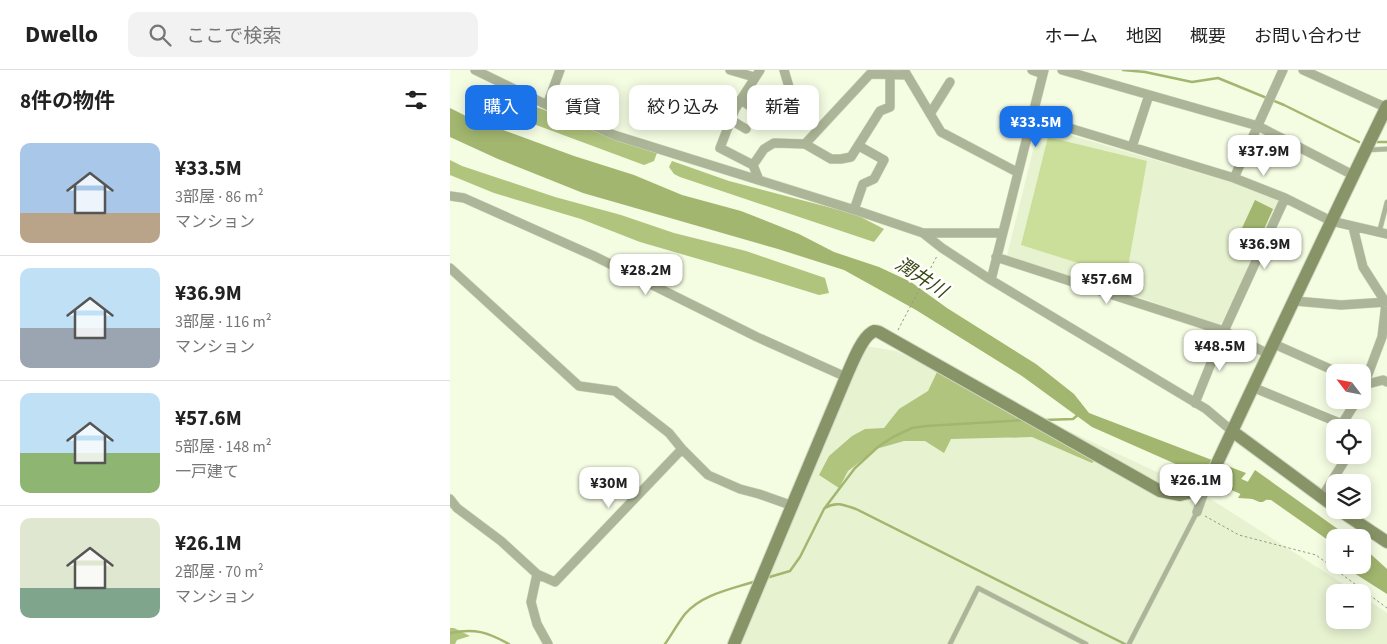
<!DOCTYPE html>
<html lang="ja">
<meta charset="utf-8">
<style>
:root{--surface:#fff;--page:#f2f2f2;--text:#222;--muted:#767676;--line:#e0e0e0;--accent:#1a73e8}
body{margin:0;font-family:"Source Sans 3","Noto Sans JP",sans-serif;background:var(--page);color:var(--text);height:100vh;display:flex;flex-direction:column;font-size:19px;white-space:nowrap}
*{box-sizing:border-box;margin:0}
p{font-size:16px;color:var(--muted)}
.icon{flex:none;width:28px;height:28px;fill:none;stroke:currentColor;stroke-width:2;stroke-linecap:round;stroke-linejoin:round}
.map{position:relative;flex:1;overflow:hidden}
.panel{display:flex;flex-direction:column;background:var(--surface);width:450px}
.panel>*{flex:none}
.guide{position:absolute;left:15px;top:15px;width:475px;height:45px;display:flex;gap:10px}
.needle{width:32px;rotate:302deg}
.controls{position:absolute;left:876px;top:294px;display:grid;gap:10px}
.controls a{display:grid;place-items:center;width:45px;height:45px;border-radius:10px;background:var(--surface);box-shadow:0 2px 12px #0003;font-size:25px}
.price{position:absolute;translate:-50% -42px;padding:0 11px;border-radius:10px;background:#fff;color:#222;font-size:16px;line-height:32px;filter:drop-shadow(0 1px 2px #0008)}
.price::after{content:'';position:absolute;left:50%;top:30px;width:15px;height:11px;margin-left:-8px;background:inherit;clip-path:polygon(0 0,100% 0,50% 100%)}
.price.selected{background:var(--accent);color:#fff}
ul{padding:0;list-style:none}
li{display:flex;align-items:center;gap:15px;height:125px;padding:0 20px}
li+li{border-top:1px solid var(--line)}
li span{display:grid;place-items:center;flex:none;width:140px;height:100px;border-radius:10px;color:#555}
li>.icon{margin-inline-start:auto}
span .icon{width:60px;height:60px;fill:#fffc;stroke-width:1}
li b{font-size:21px}
h2{display:flex;justify-content:space-between;align-items:center;height:60px;padding:0 20px;font-size:21px}
.pill{padding:0 18px;border-radius:10px;background:var(--surface);box-shadow:0 2px 12px #0003;font-size:18px;line-height:45px}
.pill.selected{background:var(--accent);color:#fff}
header{display:flex;align-items:center;gap:30px;box-sizing:border-box;height:70px;padding:0 25px;background:var(--surface);border-bottom:1px solid var(--line)}
header strong{font-size:24px}
nav{display:flex;gap:28px;margin-inline-start:auto;font-size:18px}
.search{width:350px;height:45px;background:var(--page);display:flex;align-items:center;gap:12px;box-sizing:border-box;padding:0 18px;border-radius:10px;color:var(--muted);font-size:19px}
main{display:flex;flex:1;min-height:0}
.map>svg:first-child{display:block}
</style>
<header>
<strong>Dwello</strong>
<div class="search"><svg class="icon" aria-label="search" viewBox="0 0 24 24"><circle cx="10" cy="10" r="6"/><path d="M15 15l6 6"/></svg>ここで検索</div>
<nav><a>ホーム</a><a>地図</a><a>概要</a><a>お問い合わせ</a></nav>
</header>
<main>
<section class="panel">
<h2>8件の物件<svg class="icon" aria-label="filters" viewBox="0 0 24 24"><path d="M4 7h16M4 17h16"/><circle cx="9" cy="7" r="2"/><circle cx="15" cy="17" r="2"/></svg></h2>
<ul>
<li><span style="background:linear-gradient(#a9c7e8 70%,#b9a48a 0)"><svg class="icon" aria-label="home" viewBox="0 0 24 24"><path d="M3 11l9-7 9 7M6 9v11h12V9"/></svg></span><div><b>¥33.5M</b><p>3部屋 · 86 m²</p><p>マンション</p></div></li>
<li><span style="background:linear-gradient(#bfe0f5 60%,#9aa5b1 0)"><svg class="icon" aria-label="home" viewBox="0 0 24 24"><path d="M3 11l9-7 9 7M6 9v11h12V9"/></svg></span><div><b>¥36.9M</b><p>3部屋 · 116 m²</p><p>マンション</p></div></li>
<li><span style="background:linear-gradient(#bfe0f5 60%,#8fb573 0)"><svg class="icon" aria-label="home" viewBox="0 0 24 24"><path d="M3 11l9-7 9 7M6 9v11h12V9"/></svg></span><div><b>¥57.6M</b><p>5部屋 · 148 m²</p><p>一戸建て</p></div></li>
<li><span style="background:linear-gradient(#dfe7d0 70%,#7fa58c 0)"><svg class="icon" aria-label="home" viewBox="0 0 24 24"><path d="M3 11l9-7 9 7M6 9v11h12V9"/></svg></span><div><b>¥26.1M</b><p>2部屋 · 70 m²</p><p>マンション</p></div></li>
</ul>
</section>
<div class="map">
<svg width="937" height="574" viewBox="0 0 937 574">
<rect width="100%" height="100%" fill="#f4fce2"/>
<path fill="#e7f2d1" d="M589,56L835,128L770,256L669,220L556,190Z
M416,276L446,281L748,421L906,522H885V550H912L913,527L937,543V574H291Z"/>
<path fill="#cbdf9a" d="M598,67L697,91L676,208L571,175Z"/>
<path fill="#b0c47d" d="M50,29L76,33L207,83L204,91L194,95L62,46L51,38Z
M0,90L12,96L105,127L171,145L224,163L296,181L375,208L379,223L369,225L314,208L190,172L131,149L44,123L0,105Z
M222,91L279,111L405,144L434,159L424,172L230,107L224,104L219,97Z
M488,300L647,388L642,393L582,367L501,369L494,383L475,371H454L426,379L398,401L389,418L369,405L379,386L402,366L415,359L434,358L449,339L478,321Z
M0,558H4L20,566L7,570L5,574H0Z"/>
<path fill="#a2b66f" d="M0,38L18,47L124,86L184,105L232,125L291,141L349,164L384,182L429,197L461,212L497,238L586,294L624,324L639,343L796,403L778,425L737,399L642,357L572,306L466,240L394,200L328,179L133,123L48,89L0,67Z
M805,130L823,139L811,166L792,158Z
M805,400L899,467L885,468V475L821,430L788,428Z
M913,477L937,499V524L896,498L895,495H912Z"/>
<g fill="none" stroke-linecap="round" stroke-linejoin="round">
<path stroke="#a2b66f" stroke-width="2.5" d="M673,0L695,2L742,12L768,8L834,35L909,72
M927,72H937
M594,350L623,349L629,344
M375,438C386,431 394,435 406,439L675,574
M316,508L340,501L350,487L374,439L405,398L429,376L443,367L462,358L476,356L576,350
M0,563C25,558 37,562 59,574
M215,574C222,564 228,553 235,544C252,524 282,519 306,511"/>
<path stroke="#a2b66f" stroke-width="14" d="M771,408L811,425"/>
<g stroke="#d0d7c0" stroke-width="5.5">
<path id="lane" d="M917,80L937,79
M929,163L937,132
M500,574L528,518L636,574
M679,574L747,442"/>
</g>
<g stroke="#d0d7c0" stroke-width="10">
<path id="street" d="M25,0L97,35L164,65L408,141L473,163L492,178L541,210L756,339L782,361
M280,0L304,7
M454,0L491,62L567,102
M582,0L593,4
M612,0L808,56L903,105
M853,0L937,38
M291,30L309,42L338,21L339,17L334,0
M97,35L110,0
M480,44L500,12
M583,47L784,108L835,128L881,151L937,164
M281,50L296,59
M355,74L420,4L457,5
M682,77L699,25
M303,95L270,78L285,39L310,0
M784,108L833,0
M309,110L303,95L314,79L324,73L355,74L381,89H391L401,87L430,41L440,37V5
M0,126L14,128L144,186L307,267L396,307
M404,140L413,114L424,109L434,90L409,76
M903,157L913,197L936,233L932,267L914,315L912,314
M473,163H552
M546,187L774,261L818,284
M0,198L129,316L165,321L219,363L232,379L258,405L290,419L309,424L343,436
M541,210L594,0
M845,231L891,235L937,232
M824,274L887,302
M802,317L892,354L907,330
M913,318L914,315L933,310L937,312
M745,333L774,261L835,128
M872,427L898,385
M0,429L7,438L51,471L87,504L105,512L232,379
M747,442L755,419
M87,504L81,532L87,554L98,574"/>
</g>
<g stroke="#d0d7c0" stroke-width="14">
<path id="secondary" d="M782,361L885,437
M889,440L937,472
M284,574L396,307C401,296 411,269 421,263C424,260 425,261 429,262L710,421L730,425L755,419C815,291 875,163 937,36"/>
</g>
<path stroke="#949987" stroke-width="1" stroke-dasharray="2.5 2.5" stroke-linecap="butt" d="M448,260L487,186
M755,446L789,465L866,485L937,538"/>
<use href="#lane" stroke="#acb597" stroke-width="4.5"/>
<use href="#street" stroke="#acb597" stroke-width="9"/>
<use href="#secondary" stroke="#879467" stroke-width="12"/>
</g>
<g text-anchor="middle" dominant-baseline="central" stroke-width="5" stroke-linejoin="round" paint-order="stroke">
<g font-size="19" font-style="italic" fill="#3a4712" stroke="#fff">
<text transform="translate(471 208) rotate(33)">潤井川</text>
</g>
</g>
</svg>
<div class="controls">
<a><svg class="needle" viewBox="-14 -14 28 28"><path d="M0-13l5 13h-10z" fill="#e53935"/><path d="M0 13l5-13h-10z" fill="#767676"/></svg></a>
<a><svg class="icon" aria-label="locate" viewBox="0 0 24 24"><circle cx="12" cy="12" r="6"/><path d="M12 2v4M12 18v4M2 12h4M18 12h4"/></svg></a>
<a><svg class="icon" aria-label="layers" viewBox="0 0 24 24"><path d="M12 4l9 5-9 5-9-5zM3 14l9 5 9-5"/></svg></a>
<a>+</a>
<a>−</a>
</div>
<b class="price selected" style="left:586px;top:78px">¥33.5M</b>
<b class="price" style="left:814px;top:107px">¥37.9M</b>
<b class="price" style="left:815px;top:200px">¥36.9M</b>
<b class="price" style="left:196px;top:226px">¥28.2M</b>
<b class="price" style="left:657px;top:235px">¥57.6M</b>
<b class="price" style="left:770px;top:302px">¥48.5M</b>
<b class="price" style="left:746px;top:436px">¥26.1M</b>
<b class="price" style="left:159px;top:439px">¥30M</b>
<div class="guide">
<a class="pill selected">購入</a>
<a class="pill">賃貸</a>
<a class="pill">絞り込み</a>
<a class="pill">新着</a>
</div>
</div>
</main>
